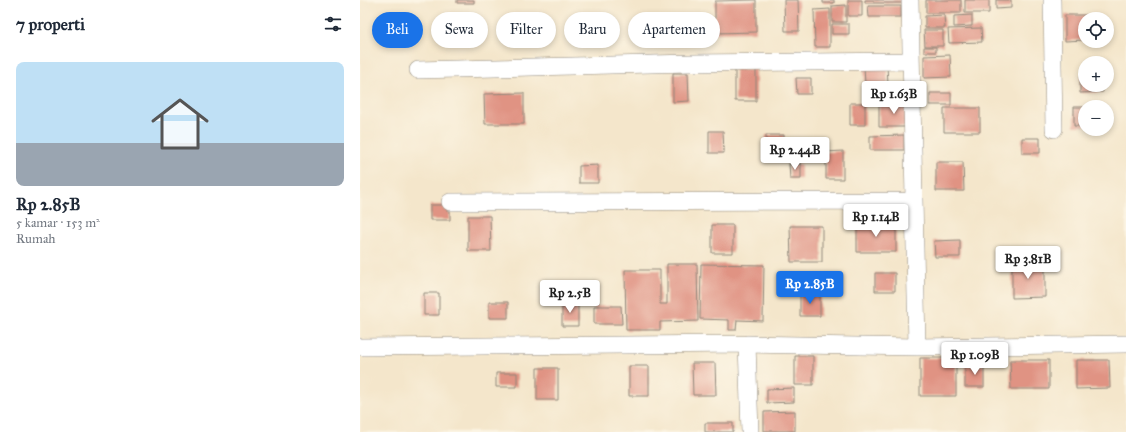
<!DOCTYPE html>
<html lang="id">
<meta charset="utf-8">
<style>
:root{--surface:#fff;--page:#f6f6f7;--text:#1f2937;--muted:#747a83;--accent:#1a73e8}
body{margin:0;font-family:"IM FELL Great Primer",serif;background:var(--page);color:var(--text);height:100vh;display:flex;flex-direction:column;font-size:15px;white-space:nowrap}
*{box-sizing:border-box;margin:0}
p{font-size:13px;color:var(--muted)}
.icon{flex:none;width:22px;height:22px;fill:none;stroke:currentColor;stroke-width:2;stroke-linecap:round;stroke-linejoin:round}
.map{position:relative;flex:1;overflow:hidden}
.details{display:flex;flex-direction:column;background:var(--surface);width:360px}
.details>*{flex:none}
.banner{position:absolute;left:12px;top:12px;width:380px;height:36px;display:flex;gap:8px}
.controls{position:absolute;left:718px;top:12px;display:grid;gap:8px}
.controls a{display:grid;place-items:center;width:36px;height:36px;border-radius:50%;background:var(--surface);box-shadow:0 2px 6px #0003;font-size:20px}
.price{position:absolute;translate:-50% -34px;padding:0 9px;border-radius:4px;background:#fff;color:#222;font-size:13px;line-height:26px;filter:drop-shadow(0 1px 2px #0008)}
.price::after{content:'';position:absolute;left:50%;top:24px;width:12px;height:9px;margin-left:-6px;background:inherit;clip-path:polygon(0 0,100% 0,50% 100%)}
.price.on{background:var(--accent);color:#fff}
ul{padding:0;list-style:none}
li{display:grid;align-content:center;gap:8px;height:212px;padding:0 16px}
li span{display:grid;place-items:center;height:124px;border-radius:8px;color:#555}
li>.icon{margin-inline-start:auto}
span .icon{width:72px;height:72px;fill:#fffc;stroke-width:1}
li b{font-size:17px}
h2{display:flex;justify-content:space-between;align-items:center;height:48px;padding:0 16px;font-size:17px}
.tag{padding:0 14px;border-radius:18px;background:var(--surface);box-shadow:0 2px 6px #0003;font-size:14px;line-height:36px}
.tag.on{background:var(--accent);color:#fff}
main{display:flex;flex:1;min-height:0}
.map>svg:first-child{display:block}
</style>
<main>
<section class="details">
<h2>7 properti<svg class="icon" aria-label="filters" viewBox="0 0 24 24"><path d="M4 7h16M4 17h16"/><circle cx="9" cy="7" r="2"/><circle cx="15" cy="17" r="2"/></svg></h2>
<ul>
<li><span style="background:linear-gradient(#bfe0f5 65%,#9aa5b1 0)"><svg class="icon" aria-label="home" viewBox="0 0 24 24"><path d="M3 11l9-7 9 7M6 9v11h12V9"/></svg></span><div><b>Rp 2.85B</b><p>5 kamar · 153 m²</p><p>Rumah</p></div></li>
</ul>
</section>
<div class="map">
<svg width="766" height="432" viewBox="0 0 766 432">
<rect width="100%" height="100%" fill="#fcf5e5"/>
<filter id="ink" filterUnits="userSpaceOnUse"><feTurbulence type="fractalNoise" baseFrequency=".025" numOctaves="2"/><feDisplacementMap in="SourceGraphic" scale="8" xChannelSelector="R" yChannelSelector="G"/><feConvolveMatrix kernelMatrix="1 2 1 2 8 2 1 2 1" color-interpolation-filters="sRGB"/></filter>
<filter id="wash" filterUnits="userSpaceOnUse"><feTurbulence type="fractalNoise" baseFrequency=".012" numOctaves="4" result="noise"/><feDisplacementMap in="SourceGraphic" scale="16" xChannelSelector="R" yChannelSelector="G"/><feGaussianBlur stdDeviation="0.9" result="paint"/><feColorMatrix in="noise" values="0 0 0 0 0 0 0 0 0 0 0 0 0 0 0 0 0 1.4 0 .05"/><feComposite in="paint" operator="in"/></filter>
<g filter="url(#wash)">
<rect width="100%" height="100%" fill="#f4e6cb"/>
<g id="blocks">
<path fill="#e09383" d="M97,0H114V3H97Z
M396,0V32L355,33V1Z
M424,0H438L439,31H425Z
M463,0H474V3H463Z
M488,0H502V16H488Z
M505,0H547V3H505Z
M566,0H601V13H566Z
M605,0H629V13H605Z
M636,0H651V8L636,9Z
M486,5V22H472V6Z
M508,6H541V17H509Z
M470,9V47H455L454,10Z
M584,15L585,28H565V16Z
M612,15V26L594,27V16Z
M705,15H733V19H725V40L705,41Z
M472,24H489V34H472Z
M321,27H336V38H321Z
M621,28L622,42L589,43L588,29Z
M564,30H583V46H565Z
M164,31H178V40H164Z
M564,47H576V52H564Z
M590,55L591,77L564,78V56Z
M504,65H527L528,84L505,85Z
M375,69H396V101H375Z
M313,73H328L329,101L313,102Z
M725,76V85H743V92L720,93V77Z
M436,78H451V94H437Z
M164,93V124H125L124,94Z
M570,93H591V105H570Z
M490,103H505V125H490Z
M519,103H549V127H519Z
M714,107H725V126H714Z
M584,108H620V132H584Z
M349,131H363L364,153H349Z
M406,135H424V159H406Z
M544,135V150H510V136Z
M662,138H680V153H662Z
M483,151V179H466V152Z
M576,162H603L604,191H576Z
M429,164H441V179H430Z
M238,165V183H219V166Z
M70,205H90V220H70Z
M108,216H130L131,251H108Z
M352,225H373V253H352Z
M497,225H536V252H497Z
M430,226H462V262H431Z
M600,240V257H575L574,241Z
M652,263H685V297L652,298Z
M307,264H337L338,321L300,322V330H266L265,270H300V304H307Z
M341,264L404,265L403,321L377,320L376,330H369V320L340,319Z
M515,273H535V291H515Z
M64,293H79V315H64Z
M440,294H460V316H440Z
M129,302H148V318H129Z
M202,302H218V326H202Z
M234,306H261L262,324H234Z
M435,356H453V385H435Z
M560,358H596V396H560Z
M650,360H689V389H651Z
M716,360H749L750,388L716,389Z
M332,363H355L356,395H333Z
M624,365V387H605V366Z
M269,366H289V396H269Z
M177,368H198V400H177Z
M136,373H157V387H136Z
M434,388V402L407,403V389Z
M435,411V431H404V412Z
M345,423H373V432H345Z"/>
</g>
</g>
<g filter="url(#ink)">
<use href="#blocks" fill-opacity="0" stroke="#90887b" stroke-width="1"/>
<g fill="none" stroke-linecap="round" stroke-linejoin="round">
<g stroke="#90887b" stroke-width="18">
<path id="minor" d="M550,0L557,347
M692,0L694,129
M58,70L331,63L551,61
M90,202L554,201
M387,344L390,432
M0,347L387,344L557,347L766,344"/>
</g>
<use href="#minor" stroke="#fff" stroke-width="17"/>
</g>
</g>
</svg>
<div class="controls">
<a><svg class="icon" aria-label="locate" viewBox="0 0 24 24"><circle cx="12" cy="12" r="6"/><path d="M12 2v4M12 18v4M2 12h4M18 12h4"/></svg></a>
<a>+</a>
<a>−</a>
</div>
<b class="price" style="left:534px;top:115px">Rp 1.63B</b>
<b class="price" style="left:435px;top:171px">Rp 2.44B</b>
<b class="price" style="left:516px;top:238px">Rp 1.14B</b>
<b class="price" style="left:668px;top:280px">Rp 3.81B</b>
<b class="price on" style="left:450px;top:305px">Rp 2.85B</b>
<b class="price" style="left:210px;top:314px">Rp 2.5B</b>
<b class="price" style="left:615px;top:376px">Rp 1.09B</b>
<div class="banner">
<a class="tag on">Beli</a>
<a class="tag">Sewa</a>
<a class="tag">Filter</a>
<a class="tag">Baru</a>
<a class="tag">Apartemen</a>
</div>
</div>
</main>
